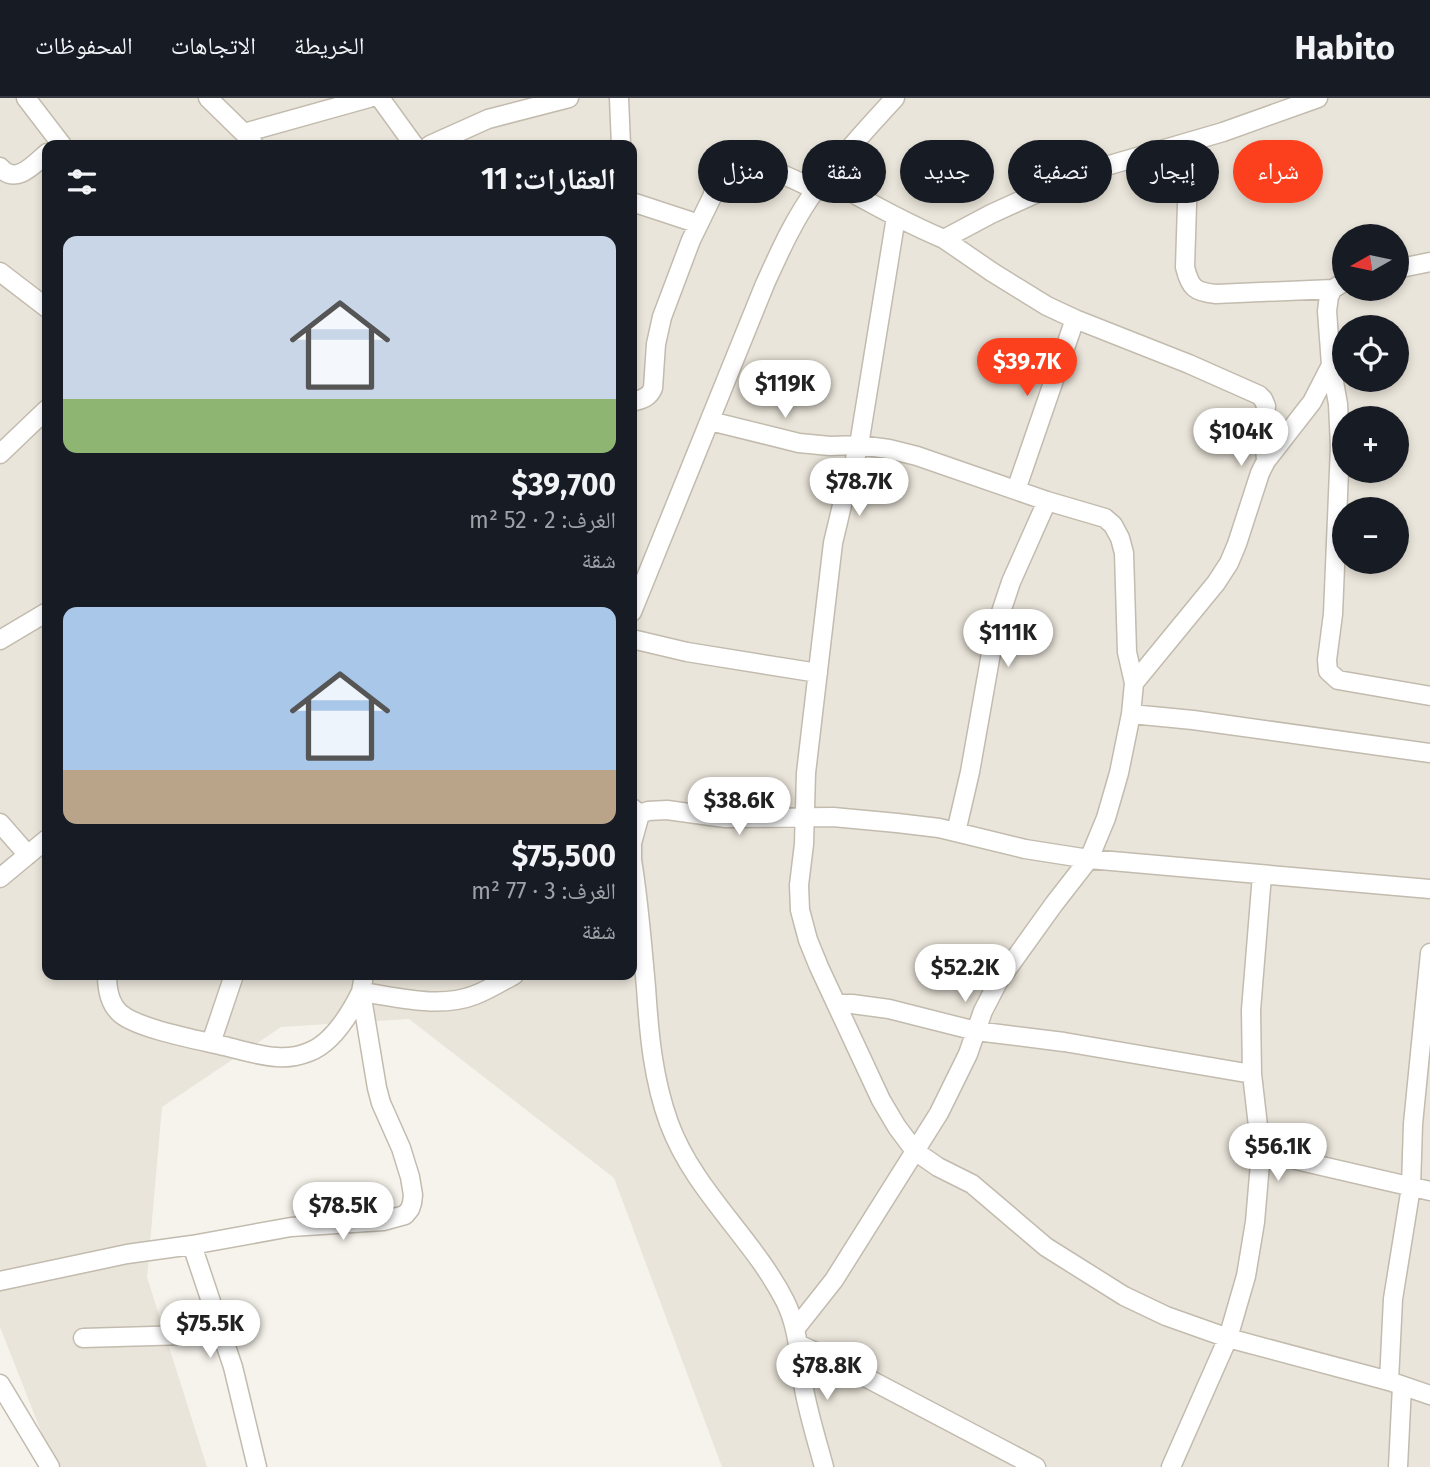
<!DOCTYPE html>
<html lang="ar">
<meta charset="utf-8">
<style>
:root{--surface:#171b24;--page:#20242c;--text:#f1f3f6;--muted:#9ea1a6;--line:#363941;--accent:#fc3f1d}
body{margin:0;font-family:"Fira Sans","Noto Naskh Arabic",sans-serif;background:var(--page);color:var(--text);direction:rtl;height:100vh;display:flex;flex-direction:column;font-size:26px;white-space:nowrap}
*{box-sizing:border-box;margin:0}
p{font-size:23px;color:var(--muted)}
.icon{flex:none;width:38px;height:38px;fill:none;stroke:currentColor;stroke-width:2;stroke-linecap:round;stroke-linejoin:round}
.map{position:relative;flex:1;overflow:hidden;direction:ltr}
.panel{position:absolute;left:42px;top:42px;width:595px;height:840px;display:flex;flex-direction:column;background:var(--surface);border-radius:14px;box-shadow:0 4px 10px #0003;direction:rtl}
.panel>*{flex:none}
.guide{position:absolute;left:658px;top:42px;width:665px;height:63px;direction:rtl;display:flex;gap:14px}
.needle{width:46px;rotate:261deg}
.controls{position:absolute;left:1332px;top:126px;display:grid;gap:14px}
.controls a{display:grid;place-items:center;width:77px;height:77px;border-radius:50%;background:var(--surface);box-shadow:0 4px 10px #0003;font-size:35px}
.price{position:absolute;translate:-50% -60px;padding:0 16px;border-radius:24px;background:#fff;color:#222;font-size:23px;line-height:46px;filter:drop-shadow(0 2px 4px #0008)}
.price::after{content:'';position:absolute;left:50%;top:42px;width:21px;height:16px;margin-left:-10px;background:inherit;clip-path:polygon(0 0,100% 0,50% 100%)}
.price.active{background:var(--accent);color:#fff}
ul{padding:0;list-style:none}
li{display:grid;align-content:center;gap:14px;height:371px;padding:0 21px}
li span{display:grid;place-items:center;height:217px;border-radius:14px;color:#555}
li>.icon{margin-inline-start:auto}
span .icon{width:126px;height:126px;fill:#fffc;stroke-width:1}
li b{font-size:30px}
h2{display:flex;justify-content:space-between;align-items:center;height:84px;padding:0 21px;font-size:30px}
.tag{padding:0 24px;border-radius:32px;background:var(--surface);box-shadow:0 4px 10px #0003;font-size:24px;line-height:63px}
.tag.active{background:var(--accent);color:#fff}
header{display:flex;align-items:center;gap:42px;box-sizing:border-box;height:98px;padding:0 35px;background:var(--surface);border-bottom:2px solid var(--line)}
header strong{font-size:33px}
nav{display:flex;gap:38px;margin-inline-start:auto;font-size:24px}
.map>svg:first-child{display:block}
</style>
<header>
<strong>Habito</strong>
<nav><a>الخريطة</a><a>الاتجاهات</a><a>المحفوظات</a></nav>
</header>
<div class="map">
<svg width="1430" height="1369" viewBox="0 0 1430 1369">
<rect width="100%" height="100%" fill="#f6f3ec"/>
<path fill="#eae5da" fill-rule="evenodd" d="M0,0H1430V1369H722L614,1080L409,921L281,929L162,1009L147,1179L207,1369H55L0,1229ZM47,47H632V877H47ZM1344,138H1396V191H1344ZM1344,229H1396V282H1344ZM1344,320H1396V373H1344ZM1344,411H1396V464H1344Z"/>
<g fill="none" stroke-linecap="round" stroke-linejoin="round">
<g stroke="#c2bbae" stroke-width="21">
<path id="minor" d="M26,0L62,47
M208,0L250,41L254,47
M380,0L414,47
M619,0L621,47
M244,35L369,0
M1189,44L1185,169C1190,190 1195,194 1216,196L1333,191
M430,47L488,21L569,0
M0,69C16,88 34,66 47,55
M826,80C864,102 903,124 944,141L991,116L1048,90L1089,73L1223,34L1318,0
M632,104L699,126
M896,119L859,347L843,403L833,445L806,675L804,746L799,787L800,812L808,842L819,869L881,1002L897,1029L915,1053L938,1069L972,1086L1046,1149L1124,1198L1166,1218L1228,1240L1389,1283L1430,1297
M944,141L992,174L1047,208L1075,221L1189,266L1259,297L1263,301L1266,308L1264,332L1266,363
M1396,171L1430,164
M0,174L47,210
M1331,267L1338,306L1340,349L1333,516L1327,562L1328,573L1338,582L1430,598
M632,304C642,301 649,300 653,290L656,246L662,219L691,142L712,99L725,61C727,60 729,59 731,59C743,57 802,85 816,92
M710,323L799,345L830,348L859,347L889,351L917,358L1047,403L1105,420L1113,427L1120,440L1124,455L1127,554L1134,585L1131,616L1119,675L1106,720L1089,761L1054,806L998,884L983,913L968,956L939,1015L834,1182L796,1230
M0,356L47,311
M1016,392L1075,221
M632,514L765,186C780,153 795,119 817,90C841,59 868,29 895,0
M632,541L687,554L818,575
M0,542L47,514
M1134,585L1216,485L1229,465L1237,446L1260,375L1266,363L1312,304L1331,267L1327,213L1329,198L1333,191L1344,184
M1131,616L1193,622L1430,655
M632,710L640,716L632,745V760
M640,716L648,713L667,712L725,720L833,719L897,725L939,730L1025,751L1089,761L1430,791
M0,725L28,757
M956,734L970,674L993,544L999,520L1011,484L1047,403
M632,762C639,804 642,847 646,889C649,936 653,981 669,1025C694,1093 753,1140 785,1203C799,1231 799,1261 804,1291C809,1318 817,1343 824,1369
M0,780L47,741
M107,877C107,891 110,907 121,916C139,931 199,942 224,948C241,952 259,958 277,959C288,960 299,958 309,954C333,945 350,916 361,894C397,899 439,911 475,897C488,892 501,884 514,877
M836,906H852L889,911L976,933L1064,944L1252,976
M211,945L234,877
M1261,1054L1430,1093
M192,1147L233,1269L257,1369
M0,1183L127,1156L192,1147L291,1129L383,1123L405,1117L410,1111L412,1105L413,1097L410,1079L401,1050L381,1005L377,990L361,894L364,877
M83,1240L221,1236
M798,1246L827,1259L1036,1369
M1389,1283L1393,1201L1411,1089L1413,1026L1430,855
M0,1286L50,1369
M1171,1369L1228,1240L1246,1178L1255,1124L1261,1054L1252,976L1251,912L1262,777
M1398,1369L1402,1288"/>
</g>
<use href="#minor" stroke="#fff" stroke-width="18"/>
</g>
</svg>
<div class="controls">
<a><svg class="needle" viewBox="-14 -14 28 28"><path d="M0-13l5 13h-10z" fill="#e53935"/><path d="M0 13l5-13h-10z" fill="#9ea1a6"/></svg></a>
<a><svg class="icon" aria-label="locate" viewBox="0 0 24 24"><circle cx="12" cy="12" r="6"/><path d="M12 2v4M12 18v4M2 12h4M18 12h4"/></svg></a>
<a>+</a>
<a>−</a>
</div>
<b class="price active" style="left:1027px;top:300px">$39.7K</b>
<b class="price" style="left:785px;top:322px">$119K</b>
<b class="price" style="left:1241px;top:370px">$104K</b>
<b class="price" style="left:859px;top:420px">$78.7K</b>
<b class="price" style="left:1008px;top:571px">$111K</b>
<b class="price" style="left:739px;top:739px">$38.6K</b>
<b class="price" style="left:965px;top:906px">$52.2K</b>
<b class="price" style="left:1278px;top:1085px">$56.1K</b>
<b class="price" style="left:343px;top:1144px">$78.5K</b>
<b class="price" style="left:210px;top:1262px">$75.5K</b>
<b class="price" style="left:827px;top:1304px">$78.8K</b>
<div class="guide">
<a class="tag active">شراء</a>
<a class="tag">إيجار</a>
<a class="tag">تصفية</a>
<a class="tag">جديد</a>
<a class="tag">شقة</a>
<a class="tag">منزل</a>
</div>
<section class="panel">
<h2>العقارات: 11<svg class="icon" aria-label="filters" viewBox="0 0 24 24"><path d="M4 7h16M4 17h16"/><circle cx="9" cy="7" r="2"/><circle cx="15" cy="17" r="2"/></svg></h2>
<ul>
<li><span style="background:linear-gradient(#c9d6e8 75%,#8fb573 0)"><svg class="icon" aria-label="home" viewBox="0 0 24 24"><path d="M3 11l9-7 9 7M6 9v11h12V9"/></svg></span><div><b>$39,700</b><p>الغرف: 2 · 52 m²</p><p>شقة</p></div></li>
<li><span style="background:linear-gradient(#a9c7e8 75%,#b9a48a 0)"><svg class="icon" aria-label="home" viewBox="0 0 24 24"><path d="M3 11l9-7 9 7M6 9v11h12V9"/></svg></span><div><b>$75,500</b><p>الغرف: 3 · 77 m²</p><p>شقة</p></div></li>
</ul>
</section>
</div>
